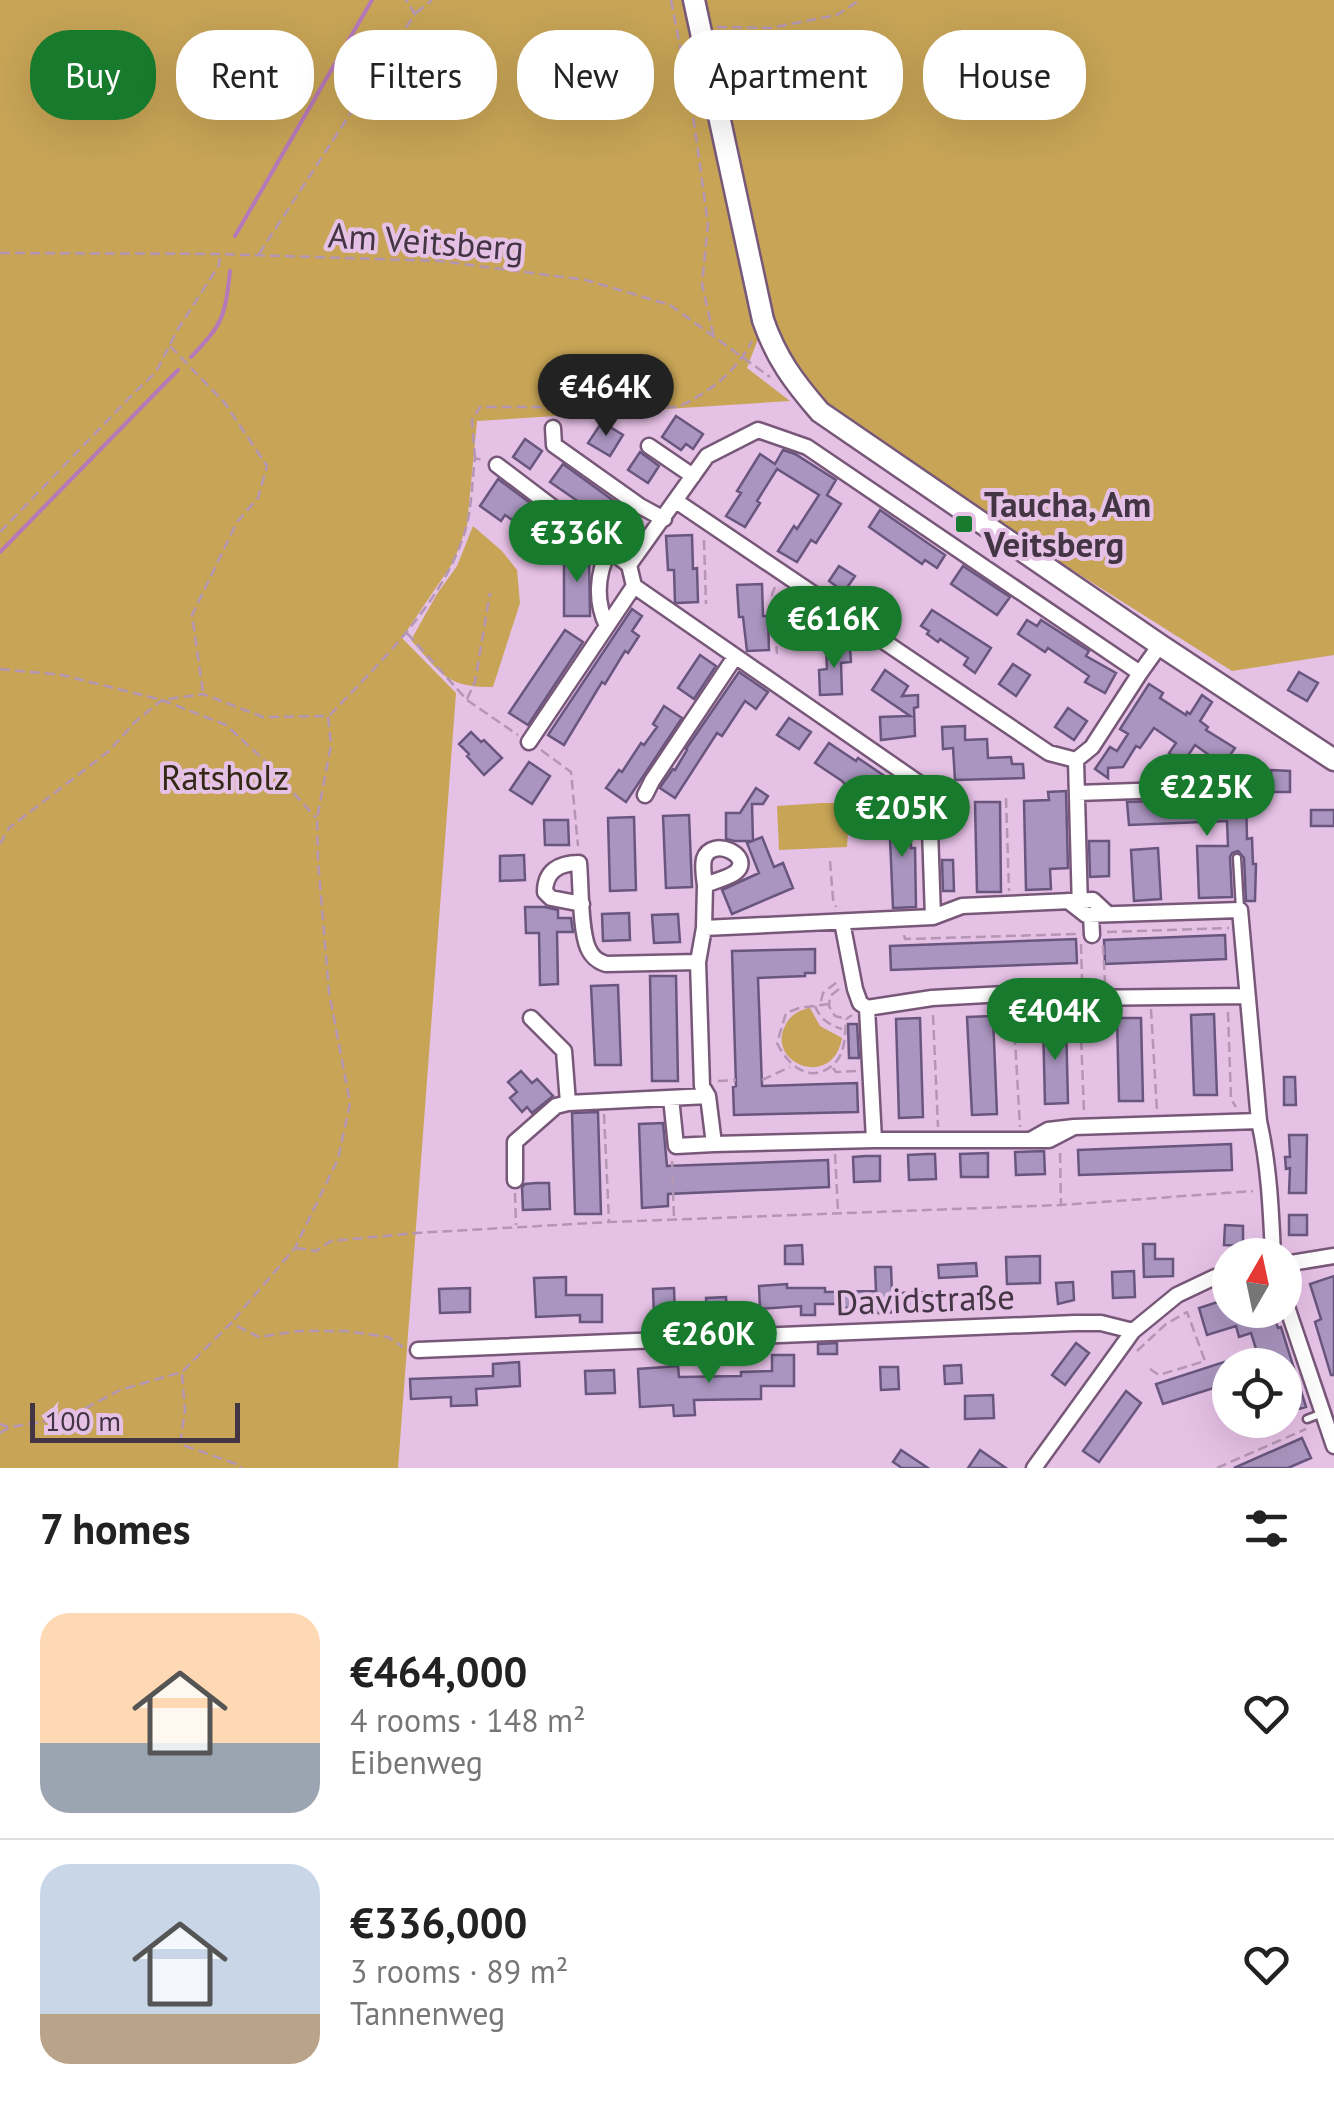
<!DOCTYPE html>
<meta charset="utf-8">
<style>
:root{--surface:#fff;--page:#f2f2f2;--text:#222;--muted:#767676;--line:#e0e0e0;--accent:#177a2c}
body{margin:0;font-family:"PT Sans",sans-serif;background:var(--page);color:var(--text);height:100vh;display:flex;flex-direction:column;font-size:38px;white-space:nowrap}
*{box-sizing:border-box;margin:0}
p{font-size:32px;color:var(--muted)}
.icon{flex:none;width:55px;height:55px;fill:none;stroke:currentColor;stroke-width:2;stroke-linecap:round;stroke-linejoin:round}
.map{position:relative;height:1468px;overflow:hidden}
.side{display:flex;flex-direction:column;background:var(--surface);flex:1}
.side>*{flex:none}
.top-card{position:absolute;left:30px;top:30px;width:1275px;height:90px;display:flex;gap:20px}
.needle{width:65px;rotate:9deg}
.buttons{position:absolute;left:1212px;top:1238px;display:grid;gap:20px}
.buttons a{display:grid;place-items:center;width:90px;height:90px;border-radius:50%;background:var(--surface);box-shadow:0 10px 40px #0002;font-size:50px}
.scale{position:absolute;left:30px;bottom:25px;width:210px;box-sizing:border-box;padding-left:10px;border:5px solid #433544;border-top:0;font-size:28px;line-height:35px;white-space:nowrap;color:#433544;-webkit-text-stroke:8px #e6c1e6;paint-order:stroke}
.price{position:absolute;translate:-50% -85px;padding:0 22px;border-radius:35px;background:var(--accent);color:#fff;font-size:32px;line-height:65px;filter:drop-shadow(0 2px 5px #0008)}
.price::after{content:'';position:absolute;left:50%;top:60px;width:30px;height:22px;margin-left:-15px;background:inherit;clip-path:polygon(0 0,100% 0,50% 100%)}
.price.current{background:#222;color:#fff}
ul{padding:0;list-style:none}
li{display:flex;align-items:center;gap:30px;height:250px;padding:0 40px}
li+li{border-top:2px solid var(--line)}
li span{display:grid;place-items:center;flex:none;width:280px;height:200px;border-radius:30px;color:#555}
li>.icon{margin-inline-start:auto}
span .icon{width:120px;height:120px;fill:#fffc;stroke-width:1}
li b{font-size:42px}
h2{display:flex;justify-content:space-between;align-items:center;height:120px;padding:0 40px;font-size:42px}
.tag{padding:0 35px;border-radius:40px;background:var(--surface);box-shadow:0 10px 40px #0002;font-size:35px;line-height:90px}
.tag.current{background:var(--accent);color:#fff}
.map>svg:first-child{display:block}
</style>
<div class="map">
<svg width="1334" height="1468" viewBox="0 0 1334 1468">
<rect width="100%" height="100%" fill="#e6c1e6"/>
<path fill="#c7a456" d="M0,0H1334V655L1232,671L936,484L841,419L802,381L772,324L708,52L695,54L761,331L747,368L790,401L477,421L467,525L454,561L402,638L456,693L398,1468H0Z
M473,526L502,551L517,570L520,603L493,687C446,688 440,672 411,640L437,594L457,566Z
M822,803H850L847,847L779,850L777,806Z
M810,1008L820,1026L842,1038C833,1090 766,1064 785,1026C790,1015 799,1010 810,1008Z"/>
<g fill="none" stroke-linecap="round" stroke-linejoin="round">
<path stroke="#b778b9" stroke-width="4" d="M235,236L372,0
M191,357C223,324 225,317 230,271
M0,552L178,370"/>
</g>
<path fill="#a995bf" stroke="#69567e" stroke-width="2.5" d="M676,416L703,434L693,449L686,444L681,450L662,437Z
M602,422L623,435L610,456L588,443Z
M525,439L542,451L530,469L513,457Z
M783,450L795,454L836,480L827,495L841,504L816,543L811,540L797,562L778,551L794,526L797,529L819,495L777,469L757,501L760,503L745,527L726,516L741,493L737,491L760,454L775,464Z
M640,452L659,466L648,483L628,470Z
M563,464L629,512L618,529L550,482Z
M498,479L561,526L549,543H545L505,515L501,521L480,506Z
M880,510L945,555L937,568L925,560L922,564L869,527Z
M692,535L693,569L697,568L698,602L677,603L675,602L674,570H668L666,536Z
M564,554H589L590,616H564Z
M839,566L855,576L844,592L829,581Z
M963,566L1010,597L997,615L951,584Z
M762,584L763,616H768L769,650L747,651L743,617H739L737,585Z
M875,589L890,600L879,615L864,605Z
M632,609L642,616L632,631L639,636L628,653L625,651L605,684L602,682L564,745L548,735Z
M932,610L991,648L975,673L964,665L968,658L940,639L938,642L927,634L929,631L921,626Z
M817,619L818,638L795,639L794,620Z
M1027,620L1037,626L1041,620L1089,651L1086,656L1116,673L1105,693L1085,682L1089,676L1048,648L1045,652L1018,634Z
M565,630L583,642L528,725L509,713Z
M850,648L851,662L841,663L842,694L820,695L819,670L827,669L826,649Z
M700,655L716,666L694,699L678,688Z
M1013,664L1030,675L1016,696L999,684Z
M885,670L908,686L902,696L918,695V707L914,708L915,736L881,740L880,717L910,716L872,690Z
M739,672L768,692L756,709L745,701L722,736L717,733L675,798L660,788L661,786L673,769L675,770L687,750L686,749Z
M1299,672L1318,683L1307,701L1288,690Z
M1149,684L1163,693L1160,698L1186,715L1187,712L1190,714L1202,695L1212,702L1200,721L1208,727L1206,730L1235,748L1223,765L1195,745L1183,763L1169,753L1176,743L1154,728L1140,748L1136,746L1123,767L1108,768V778L1095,769L1110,747L1117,751L1128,734L1120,729Z
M664,706L682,718L626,802L606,788L619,770L622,772L641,743L644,745L657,727L653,724Z
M1068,708L1087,721L1074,740L1055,727Z
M789,718L811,732L799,749L777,735Z
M965,726V740L987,739L988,758L1011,757L1012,764H1023L1024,778L955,780L953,748L943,749L942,727Z
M471,732L481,742L484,740L502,758L484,775L467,756L469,754L459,744Z
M829,743L856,761L858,758L889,779L877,797L863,788L858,795L853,791L851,795L842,789L845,784L842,781L815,763Z
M529,762L550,776L532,804L510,790Z
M1271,770L1290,771V792H1271Z
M756,788L768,796L763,804H752L753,841H735L726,839V813H740Z
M1066,791L1068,868L1050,869L1051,889L1026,890L1024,801L1049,800L1048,792Z
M1246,798L1247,839L1252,838L1253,864H1256L1255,901H1246L1244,858L1238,851L1232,853L1230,857L1232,897L1199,898L1197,846H1228L1227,821L1129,825L1127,802Z
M975,802H1000L1001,892H977Z
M1311,810H1334V826H1311Z
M910,812L911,848H915L916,907L893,908L890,838H887L886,813Z
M689,815L692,887L666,888L663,816Z
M634,817L636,890L610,891L608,818Z
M544,820H568L569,845H545Z
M762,837L774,867L783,863L793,888L732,914L722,890L759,873L747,843Z
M1089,841H1109V876L1090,877Z
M1158,848L1161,899L1134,901L1131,850Z
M524,855L525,880L500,881V856Z
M942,860H953L954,891H943Z
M525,907H545L558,910V918H571L573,932H557L558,984L540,985L539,933H526Z
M629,913L630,940L603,941L602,914Z
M678,914L680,942L654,943L652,915Z
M1225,935L1226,959L1105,964L1104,940Z
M1076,939L1077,963L891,970L890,946Z
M815,949V973H805V976L758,978L762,1086L857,1083L858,1112L734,1115L733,1087L736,1086L732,951Z
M650,976H676L678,1081H652Z
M618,985L621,1065H595L591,986Z
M1214,1014L1217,1095H1194L1191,1015Z
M993,1016L997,1114L972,1115L967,1017Z
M920,1018L923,1117L899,1118L896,1019Z
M1117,1018H1141L1143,1101H1119Z
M1043,1022H1066L1068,1103L1045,1104Z
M848,1024H857L859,1058H849Z
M521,1071L532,1083L537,1079L553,1096L532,1113L527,1107L522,1112L510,1098L517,1092L508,1082Z
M1284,1077H1295L1296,1105H1284Z
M598,1112L601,1214H575L572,1113Z
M663,1123L667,1166L828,1160L829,1187L668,1194V1206L642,1208L639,1124Z
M1289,1135H1307L1306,1193H1289L1290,1168L1286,1169L1285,1157H1290Z
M1231,1144L1232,1170L1079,1175L1078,1150Z
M1044,1151L1045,1174L1016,1175L1015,1152Z
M988,1153V1177H961L960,1154Z
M927,1154H935L936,1179L909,1180L908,1155Z
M866,1156H880V1181L854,1182L853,1157Z
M536,1183H549L550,1209L523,1210L522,1187L525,1184Z
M1289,1215H1307V1235H1289Z
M1225,1225L1243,1226V1246L1224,1245Z
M1143,1244H1155V1259H1173V1276L1144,1277Z
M802,1245L803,1264H785V1246Z
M1040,1256V1283L1007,1284L1006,1257Z
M976,1263L977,1276L939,1278L938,1265Z
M875,1267H891L892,1293L929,1292L930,1310L866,1314V1308H837V1304H815V1315H801V1306L760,1309L759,1286L787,1284V1288H825V1292L876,1291Z
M1134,1271L1135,1297L1113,1298L1112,1272Z
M1334,1276V1375H1331L1315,1322L1321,1319L1310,1284Z
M566,1277V1295H602V1322H580V1315L536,1317L534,1278Z
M1073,1282L1074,1300L1058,1304L1056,1283Z
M470,1288V1312L440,1313L439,1289Z
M674,1288L675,1317L654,1318L653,1289Z
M726,1297L727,1316L708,1317L706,1298Z
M1230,1298V1310H1265L1270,1324L1276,1322L1278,1328L1281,1327L1306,1407L1285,1413V1365H1261L1251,1333L1239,1337L1236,1326L1207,1335L1199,1308Z
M837,1343V1354H818V1344Z
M1076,1343L1089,1353L1065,1385L1052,1375Z
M772,1355H794V1386H761V1399L694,1400L695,1415L674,1416L673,1405L640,1407L638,1369L678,1366L679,1377L741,1376V1372L772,1371Z
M519,1362L520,1386L476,1389L477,1405L451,1406V1397L411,1399L410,1379L493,1376V1364Z
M1224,1362L1230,1383L1163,1404L1156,1384Z
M961,1365L962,1383L945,1384L944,1366Z
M880,1367H898L899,1389L881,1390Z
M614,1370L615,1393L586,1394L585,1371Z
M1126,1391L1141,1403L1099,1462L1083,1451Z
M993,1395L994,1418L965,1419V1396Z
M1302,1438L1311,1458L1288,1468H1234Z
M901,1450L928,1468H902L893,1462Z
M980,1450L1006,1468H968Z"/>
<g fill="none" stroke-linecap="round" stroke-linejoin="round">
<g stroke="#785879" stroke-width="11">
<path id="lane" d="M1237,858L1240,909
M1307,1419L1320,1414"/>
</g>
<g stroke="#785879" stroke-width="19">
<path id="street" d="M553,428L554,445L640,506L664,519
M649,446L693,476
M497,465L629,565
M676,501L1049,753L1076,760
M629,565L707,456L758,430L807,447L1140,673L1160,645
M629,565L634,586L926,788L929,800L933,917
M607,626C595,601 597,574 609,550
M529,742L634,586
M1076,760L1080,909
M1076,760L1092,747L1140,673
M1077,793L1254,787
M645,795L652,781L735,657
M1068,901L1086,915L1240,910L1259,1121C1269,1165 1271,1210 1273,1255
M582,904L551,898L545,892C545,871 559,863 579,863C581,885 580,929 588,948C592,957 597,961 606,964L698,962
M1091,915L1092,935
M842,922L855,989L860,1003L867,1008L874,1140
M704,928L705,885C714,881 729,878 736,872C754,855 711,836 704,859C702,867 704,877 705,885
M867,1008L932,998L1057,991L1079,998L1247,996
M531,1018L564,1051L568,1103
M671,1098L676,1146L714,1144
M1074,1127L1049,1140H874L714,1144L708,1096L702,1086L698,962L704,928L933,917L962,906L1093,900L1108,914
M1032,1139L1048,1130L1074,1127L1259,1121
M515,1180V1142L556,1106L568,1103L708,1096
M1285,1264L1334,1256
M1285,1301L1334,1446
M418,1350L1075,1323H1101L1133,1331
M1034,1468L1133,1331L1177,1295L1215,1277L1230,1274"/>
</g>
<g stroke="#785879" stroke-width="25">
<path id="secondary" d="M694,0L763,320C776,358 794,382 820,412L1160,645L1334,760"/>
</g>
<path stroke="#b496b4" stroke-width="2.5" stroke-dasharray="10 5" stroke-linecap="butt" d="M671,0L692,108L708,224L702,284L714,338
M416,13L432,0
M717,27L770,28L837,15L860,0
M0,253L220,254L440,261L586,280L670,305L770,377
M259,254L415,14L406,0
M170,346L224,402L267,466L258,498L237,522L192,615L203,692
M475,458L472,420L480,407H678C710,392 736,372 752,341
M0,532L134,393L156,372L178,329L219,265L220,254
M704,540L706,604
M775,587L772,594L777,654
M407,633L467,700L518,735
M0,669L62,675L162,700L226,725L263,759L316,818
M467,699L475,682L490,593
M330,715C380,662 446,600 466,528C472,506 472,481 475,458L482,460
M541,750L571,772L578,846
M1006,798L1009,891
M0,844L9,828L109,751L136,721L162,700L203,694L263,717L328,716L331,745L317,819L318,861L329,992L350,1103L338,1159L295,1248L231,1323
M830,861L833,899L836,907
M1107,932L1229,928
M904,935L905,939L1077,934
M1081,944L1082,981
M1103,945L1105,982
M839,989L830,996L829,1006L835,1016L846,1019L852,1015
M821,1001L823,993L837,982
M829,1004L799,1008L786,1013L777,1043C787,1064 810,1086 834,1064C846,1053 845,1033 846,1019
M1013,1005L1020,1127
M815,1006C820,1019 829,1025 842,1029
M1151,1009L1157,1111
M1080,1010L1084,1112
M1228,1012L1231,1099L1236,1107
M933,1015L938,1127
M833,1068L836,1072L858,1071
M762,1080L790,1067
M718,1081L736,1080
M604,1114L609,1221
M1060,1153L1061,1205
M835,1154L838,1211
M672,1161L674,1218
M515,1193L516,1225
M296,1248L316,1251L331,1241L416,1233L609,1222L1061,1205L1253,1191
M1137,1351L1166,1324L1187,1312L1205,1361L1159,1375L1147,1367
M182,1374L185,1410L180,1444L239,1465L241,1468
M0,1424L8,1427
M0,1433L10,1427L67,1418L120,1390L182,1372L231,1323L259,1337L299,1331H346L388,1337L403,1347
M1217,1468L1306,1429"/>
<use href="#lane" stroke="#fff" stroke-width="6"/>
<use href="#street" stroke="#fff" stroke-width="14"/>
<use href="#secondary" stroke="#fff" stroke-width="20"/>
</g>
<rect fill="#177a2c" stroke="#e6c1e6" stroke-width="4" x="954" y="514" width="20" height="20" rx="5"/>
<g text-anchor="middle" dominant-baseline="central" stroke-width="8" stroke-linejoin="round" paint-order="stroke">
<g font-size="35" fill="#433544" stroke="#e6c1e6">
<text transform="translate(426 241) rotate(4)">Am Veitsberg</text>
<text transform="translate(925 1299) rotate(-2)">Davidstraße</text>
</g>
<g font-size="35" font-weight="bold" fill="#433544" stroke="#e6c1e6" text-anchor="start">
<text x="984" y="504">Taucha, Am<tspan x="984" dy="40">Veitsberg</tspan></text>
</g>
<g font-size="35" fill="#332915" stroke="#e6c1e6">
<text x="225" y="777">Ratsholz</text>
</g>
</g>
</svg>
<div class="buttons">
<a><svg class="needle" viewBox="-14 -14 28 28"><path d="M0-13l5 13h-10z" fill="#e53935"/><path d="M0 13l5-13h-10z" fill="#767676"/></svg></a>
<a><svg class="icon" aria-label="locate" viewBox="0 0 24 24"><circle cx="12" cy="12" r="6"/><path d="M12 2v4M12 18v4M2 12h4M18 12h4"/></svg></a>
</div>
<div class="scale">100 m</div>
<b class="price current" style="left:606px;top:439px">€464K</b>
<b class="price" style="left:577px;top:585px">€336K</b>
<b class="price" style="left:834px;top:671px">€616K</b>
<b class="price" style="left:1207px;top:839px">€225K</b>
<b class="price" style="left:902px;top:860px">€205K</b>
<b class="price" style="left:1055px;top:1063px">€404K</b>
<b class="price" style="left:709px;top:1386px">€260K</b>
<div class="top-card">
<a class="tag current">Buy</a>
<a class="tag">Rent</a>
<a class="tag">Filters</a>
<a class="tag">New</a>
<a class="tag">Apartment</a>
<a class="tag">House</a>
</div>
</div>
<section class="side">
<h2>7 homes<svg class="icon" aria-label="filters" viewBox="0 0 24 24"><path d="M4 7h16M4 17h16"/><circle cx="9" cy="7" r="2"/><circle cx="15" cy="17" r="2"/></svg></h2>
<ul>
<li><span style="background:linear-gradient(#ffd9b3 65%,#9aa5b1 0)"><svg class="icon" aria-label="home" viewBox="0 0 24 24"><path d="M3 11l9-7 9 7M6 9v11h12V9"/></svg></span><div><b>€464,000</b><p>4 rooms · 148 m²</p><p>Eibenweg</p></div><svg class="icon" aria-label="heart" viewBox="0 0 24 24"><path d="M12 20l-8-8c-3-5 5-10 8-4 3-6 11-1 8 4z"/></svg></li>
<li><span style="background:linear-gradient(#c9d6e8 75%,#b9a48a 0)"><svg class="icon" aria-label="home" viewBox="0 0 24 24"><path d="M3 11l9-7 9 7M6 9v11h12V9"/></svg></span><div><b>€336,000</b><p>3 rooms · 89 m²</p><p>Tannenweg</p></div><svg class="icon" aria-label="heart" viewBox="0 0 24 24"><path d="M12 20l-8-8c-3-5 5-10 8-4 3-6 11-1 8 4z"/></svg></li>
</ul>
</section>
